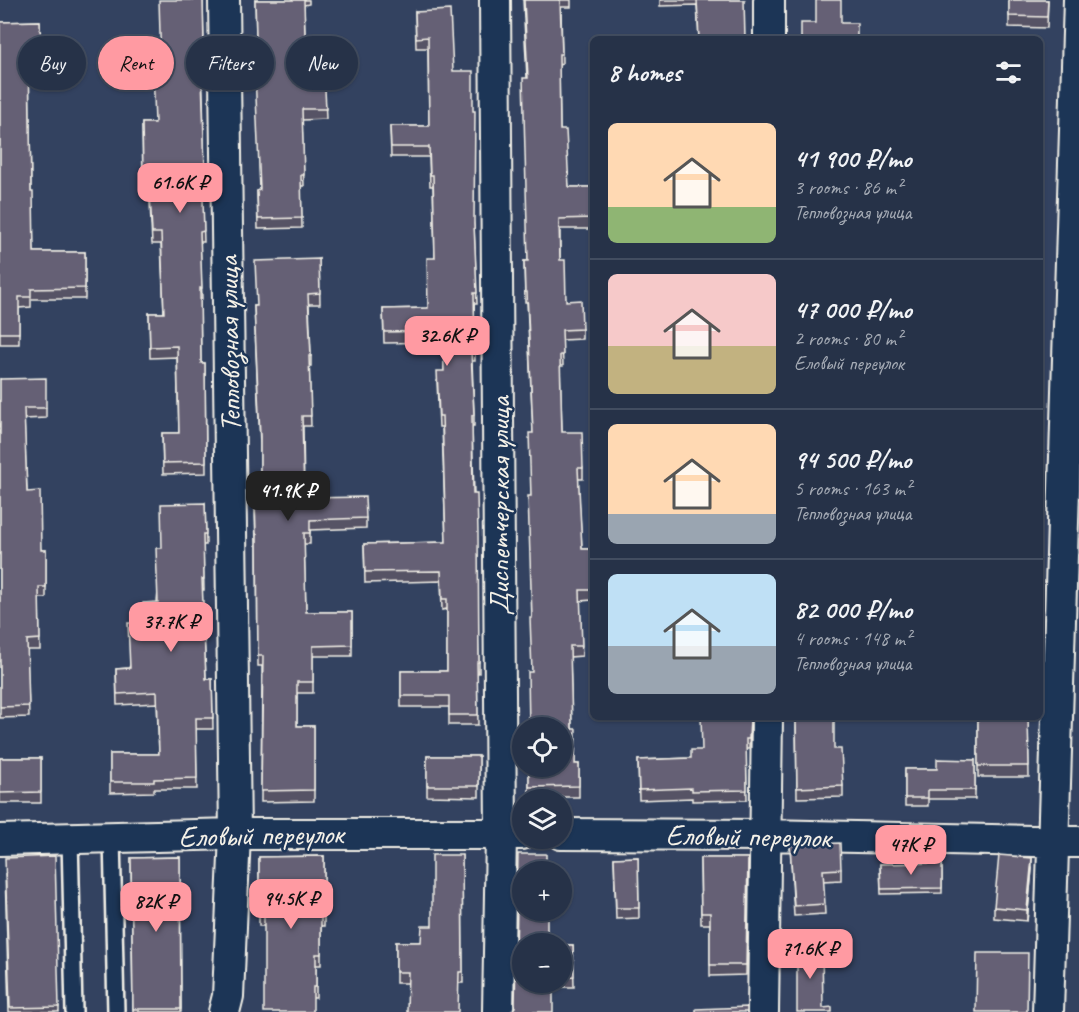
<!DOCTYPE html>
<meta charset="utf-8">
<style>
:root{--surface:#263248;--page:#323e52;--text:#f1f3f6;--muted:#a4aab4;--line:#424d60;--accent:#ff9aa2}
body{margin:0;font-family:Caveat,sans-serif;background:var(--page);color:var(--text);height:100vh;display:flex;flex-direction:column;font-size:22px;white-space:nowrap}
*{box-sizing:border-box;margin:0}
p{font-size:20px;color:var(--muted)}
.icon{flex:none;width:33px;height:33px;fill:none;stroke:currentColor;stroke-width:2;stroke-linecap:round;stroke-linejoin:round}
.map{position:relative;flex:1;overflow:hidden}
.drawer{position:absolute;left:590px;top:36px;width:453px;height:684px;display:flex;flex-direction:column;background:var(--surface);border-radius:9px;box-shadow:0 2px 4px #0004,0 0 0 2px var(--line)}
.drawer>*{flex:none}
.hud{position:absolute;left:18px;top:36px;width:482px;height:54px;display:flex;gap:12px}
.fabs{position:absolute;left:512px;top:717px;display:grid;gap:12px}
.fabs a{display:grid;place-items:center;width:60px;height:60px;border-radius:50%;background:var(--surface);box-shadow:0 2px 4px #0004,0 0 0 2px var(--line);font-size:30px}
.price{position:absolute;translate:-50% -51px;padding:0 14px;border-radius:12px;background:var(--accent);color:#111;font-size:20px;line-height:39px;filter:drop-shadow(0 2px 3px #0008)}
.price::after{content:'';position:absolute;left:50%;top:36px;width:18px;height:14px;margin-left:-9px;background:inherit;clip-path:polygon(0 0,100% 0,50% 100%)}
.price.selected{background:#222;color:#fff}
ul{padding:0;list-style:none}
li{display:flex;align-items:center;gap:18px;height:150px;padding:0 18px}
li+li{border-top:2px solid var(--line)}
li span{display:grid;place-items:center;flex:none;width:168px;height:120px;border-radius:9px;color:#555}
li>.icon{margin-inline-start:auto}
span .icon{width:72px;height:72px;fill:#fffc;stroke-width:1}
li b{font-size:26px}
h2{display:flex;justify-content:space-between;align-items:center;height:72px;padding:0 18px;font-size:26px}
.chip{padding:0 21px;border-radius:27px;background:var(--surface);box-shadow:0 2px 4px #0004,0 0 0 2px var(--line);font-size:21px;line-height:54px}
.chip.selected{background:var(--accent);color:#111}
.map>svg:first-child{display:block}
</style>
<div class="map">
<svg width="1079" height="1012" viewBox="0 0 1079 1012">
<rect width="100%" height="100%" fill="#334260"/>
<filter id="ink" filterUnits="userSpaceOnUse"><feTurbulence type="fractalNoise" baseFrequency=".0167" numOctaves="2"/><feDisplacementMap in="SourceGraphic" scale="12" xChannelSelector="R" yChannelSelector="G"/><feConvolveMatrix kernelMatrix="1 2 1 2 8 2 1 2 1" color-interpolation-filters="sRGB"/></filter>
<g filter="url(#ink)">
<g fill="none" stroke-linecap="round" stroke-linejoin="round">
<g stroke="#f4f1e8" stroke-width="20">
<path id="service" d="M112,837L116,1012
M70,838L74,1012"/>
</g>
<g stroke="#f4f1e8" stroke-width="34">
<path id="minor" d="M224,0L235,834L228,996L224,1012
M495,0L501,834L498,1012
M769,39V0
M561,834L766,835L1079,842
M0,840L235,834H522
M763,1012L767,717
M1048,1012L1079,0"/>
</g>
<use href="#service" stroke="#1d3557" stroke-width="15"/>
<use href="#minor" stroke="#1d3557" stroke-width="30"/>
</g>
<path fill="#575365" stroke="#f4f1e8" stroke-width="1.5" d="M203,0L204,56H202L205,180H202L204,242H200L202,299H200L201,363H205L206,473L163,474L162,433H179L177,357L150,358L149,313H164L161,244H152L149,182H143L142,123H155Z
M255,0H309V4L304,5L306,71H324L326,119L302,120L304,186H301L302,228L258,229L257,191L260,190Z
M523,0H571V7H561L562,64L559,65L560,130L569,187H592V229H560V260L566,301L582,329V339L562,340L563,366H560L562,432L583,468V479H578L582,549H592V600L580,601L582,656L570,657L572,729L575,764H579V797H529V766L532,672L531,496L533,433L527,302H525L524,261H528L527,78Z
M660,0H744L699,39L697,5L660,6Z
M1009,0H1048L1047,28L1009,27Z
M415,12L453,71L474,226L477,304H474L475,361H472L474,415V426H472L479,662V673H477L478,725H449V707H401V671H447V609L442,610L441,581L365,583L364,544L446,542L442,427H439L437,381L444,371L443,342L384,343L383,309L428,308L435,258L433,186H430L429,157H391L390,126H429L428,48H416Z
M40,21L41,66H29L31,192L34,252H85V299H31V307L19,308V344H0V22Z
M1040,234L1041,305H1040Z
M319,259L320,304H309L311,356V366H309L311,426H303L304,498L366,518V528L310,530V544H304L306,612H352V656H313V693H297V726H314V801L261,802L262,666H258L257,545H256L255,510L260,500V445L254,306H257Z
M0,379L46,408V418L24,419L27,492L41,550H46V598H39L40,650H27L29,717L0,718Z
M205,503L206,545H203L204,590H202L206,679H212L213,729H196L197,789H154V792L110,793V754H159L157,703L117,705L116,669L129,668L143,623L157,602L162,548Z
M750,717L749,749H746L747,800L692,801V798L639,800L638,760L691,758Z
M796,717L834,749L843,786V797L797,798Z
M978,717H1028L1029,777H978Z
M427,756H479V797L427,796Z
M0,758H41V803H0Z
M975,760V799H928V806H905V769H937Z
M790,845L841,869V880L823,881L825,914L794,916Z
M462,855L463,983H396V942H421L432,926Z
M324,856V926H321V965H316V998H313L264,926H259V857Z
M180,857L181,1012H133L131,858Z
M638,857L639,918L616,919L614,858Z
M700,858H748L746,975L710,976V924H701Z
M942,863V893L881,894L880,864Z
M1032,869L1027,921L994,918V907Z
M5,873L59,1007V1012H9Z
M561,945H573L574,987H553L515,1007L522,982H561Z"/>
<path fill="#474352" stroke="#f4f1e8" stroke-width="1.5" d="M1032,858V869L1027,921V910Z"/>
<path fill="#656075" stroke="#f4f1e8" stroke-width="1.5" d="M159,0H203L204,45H201L205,170H202L204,231L200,232L202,288H200L201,363H205L206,462L163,463L162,433H179L177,346L150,347L149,313H164L161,233H152L149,171H143L142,123H155L153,67H161Z
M255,0H304L306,71H324L326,109H302L304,175H301L302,218L258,219L257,191L260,190L255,73L257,72Z
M524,0H560L562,54H559L560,130H566L569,187H592V218L559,219L560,260H565L566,301L581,300L582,329L562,330L563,355H560L562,432H582L583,468H578L582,549H592V590H580L582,646H570L572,729H576L575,764H579V786L529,787V766H561V728H529L528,672H532L530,618H532L528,496H531L529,433H533L527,292H525L524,261H528L523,78H528Z
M697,0H744L745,39H699Z
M816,0H841V23H857V39H801V23H816Z
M1009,0H1048L1047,17L1009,16Z
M450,10L453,71H473V111H475L474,224L477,293H474L475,351H471L474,415H472L473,494H477L478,533L479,662H477L478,715H449V696H401V671H447V599H442L441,571L365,572L364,544L446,542L442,416H439L437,371H444L443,331L384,332L383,309L428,308L427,258H435L433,175H430L429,147H391L390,126H429L428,37L416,38L415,12Z
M40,21L41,55H29L31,192H33L34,252H85V288L31,289V297H19V333H0V22Z
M1040,234L1041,295H1040Z
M319,259L320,293L308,294L311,356H309L311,416H302L304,498L365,497L366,518L310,520V533H304L306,612H352V645L313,646V682H297V726H314V790L261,791L263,656H258L257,534H256L255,500H260V436L254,306H257L255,261Z
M46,378V408H24L27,492L40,491L41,550H46V587H39L40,639L27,640L29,706L0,707V379Z
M205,503L206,534H203L204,579H202L206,679H212L213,718H196L197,778L154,779V782H110V754H159L157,692L117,694L116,669L130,668L128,623H143V603L158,602L156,548H162L161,504Z
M701,717H750L749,739H746L747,790L692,791V788L639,790L638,760L691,758V750H702Z
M796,717H834V749H841L843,786L797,788Z
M978,717H1028L1029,766H978Z
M427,756H479V786H427Z
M0,758H41V792L0,793Z
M937,759L975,760V790H928V798H905V769H937Z
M840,843L841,869L823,870L825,904L794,906L790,845Z
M518,854H546V872H522V910H547V944H522V982H553V1012H511L515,1007Z
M432,855H462L463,972H459L458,1012H407L408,972H396V942H421L422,926H432Z
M999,855L1032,858L1027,910L994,907Z
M55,856L59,1007L10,1008L5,858Z
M324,856V915H321V954H316V987H313V1012H264V915H259V857Z
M180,857L181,1009H133L131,858Z
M638,857L639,908H616L614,858Z
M700,858H748L746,965H710V913H701Z
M942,863V888L881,889L880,864Z
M561,945H573L574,976L561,977Z
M797,947H822L823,1008L832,1007V1012H797Z
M977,953H1028L1027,1012H976Z
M747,1007V1012H696V1009Z"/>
</g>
<g text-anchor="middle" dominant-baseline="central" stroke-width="5" stroke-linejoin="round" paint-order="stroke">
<g font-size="30" fill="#f4f1e8" stroke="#1d3557">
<text transform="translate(229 344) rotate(-91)">Тепловозная улица</text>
<text transform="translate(499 506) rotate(-90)">Диспетчерская улица</text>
<text transform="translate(261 835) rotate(-1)">Еловый переулок</text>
<text transform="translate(748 836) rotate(1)">Еловый переулок</text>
</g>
</g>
</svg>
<div class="fabs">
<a><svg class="icon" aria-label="locate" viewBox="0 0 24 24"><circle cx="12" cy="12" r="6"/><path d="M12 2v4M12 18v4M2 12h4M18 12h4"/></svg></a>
<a><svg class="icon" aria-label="layers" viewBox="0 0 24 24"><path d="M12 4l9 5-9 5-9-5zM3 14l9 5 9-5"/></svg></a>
<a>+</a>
<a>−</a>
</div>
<b class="price" style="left:180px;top:214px">61.6K ₽</b>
<b class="price" style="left:447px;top:367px">32.6K ₽</b>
<b class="price selected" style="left:288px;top:522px">41.9K ₽</b>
<b class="price" style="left:171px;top:653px">37.7K ₽</b>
<b class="price" style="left:911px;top:876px">47K ₽</b>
<b class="price" style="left:291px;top:930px">94.5K ₽</b>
<b class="price" style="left:156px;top:933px">82K ₽</b>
<b class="price" style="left:810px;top:980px">71.6K ₽</b>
<div class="hud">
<a class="chip">Buy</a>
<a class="chip selected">Rent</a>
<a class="chip">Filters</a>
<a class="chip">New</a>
</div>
<section class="drawer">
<h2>8 homes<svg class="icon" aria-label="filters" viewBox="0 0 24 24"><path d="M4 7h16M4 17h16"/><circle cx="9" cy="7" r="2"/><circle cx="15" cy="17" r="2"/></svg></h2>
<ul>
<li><span style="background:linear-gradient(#ffd9b3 70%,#8fb573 0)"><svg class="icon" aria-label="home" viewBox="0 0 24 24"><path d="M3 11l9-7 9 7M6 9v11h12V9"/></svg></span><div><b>41 900 ₽/mo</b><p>3 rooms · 86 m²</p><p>Тепловозная улица</p></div></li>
<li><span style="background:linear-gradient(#f6c9c9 60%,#c2b280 0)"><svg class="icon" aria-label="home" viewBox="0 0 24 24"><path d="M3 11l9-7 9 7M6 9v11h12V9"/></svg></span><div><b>47 000 ₽/mo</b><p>2 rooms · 80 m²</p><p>Еловый переулок</p></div></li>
<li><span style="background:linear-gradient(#ffd9b3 75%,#9aa5b1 0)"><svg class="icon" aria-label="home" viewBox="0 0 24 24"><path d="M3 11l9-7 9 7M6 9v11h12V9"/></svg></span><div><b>94 500 ₽/mo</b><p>5 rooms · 163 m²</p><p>Тепловозная улица</p></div></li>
<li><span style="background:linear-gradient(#bfe0f5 60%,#9aa5b1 0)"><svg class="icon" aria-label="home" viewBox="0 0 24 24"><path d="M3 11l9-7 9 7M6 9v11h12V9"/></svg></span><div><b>82 000 ₽/mo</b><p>4 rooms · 148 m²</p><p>Тепловозная улица</p></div></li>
</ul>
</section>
</div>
